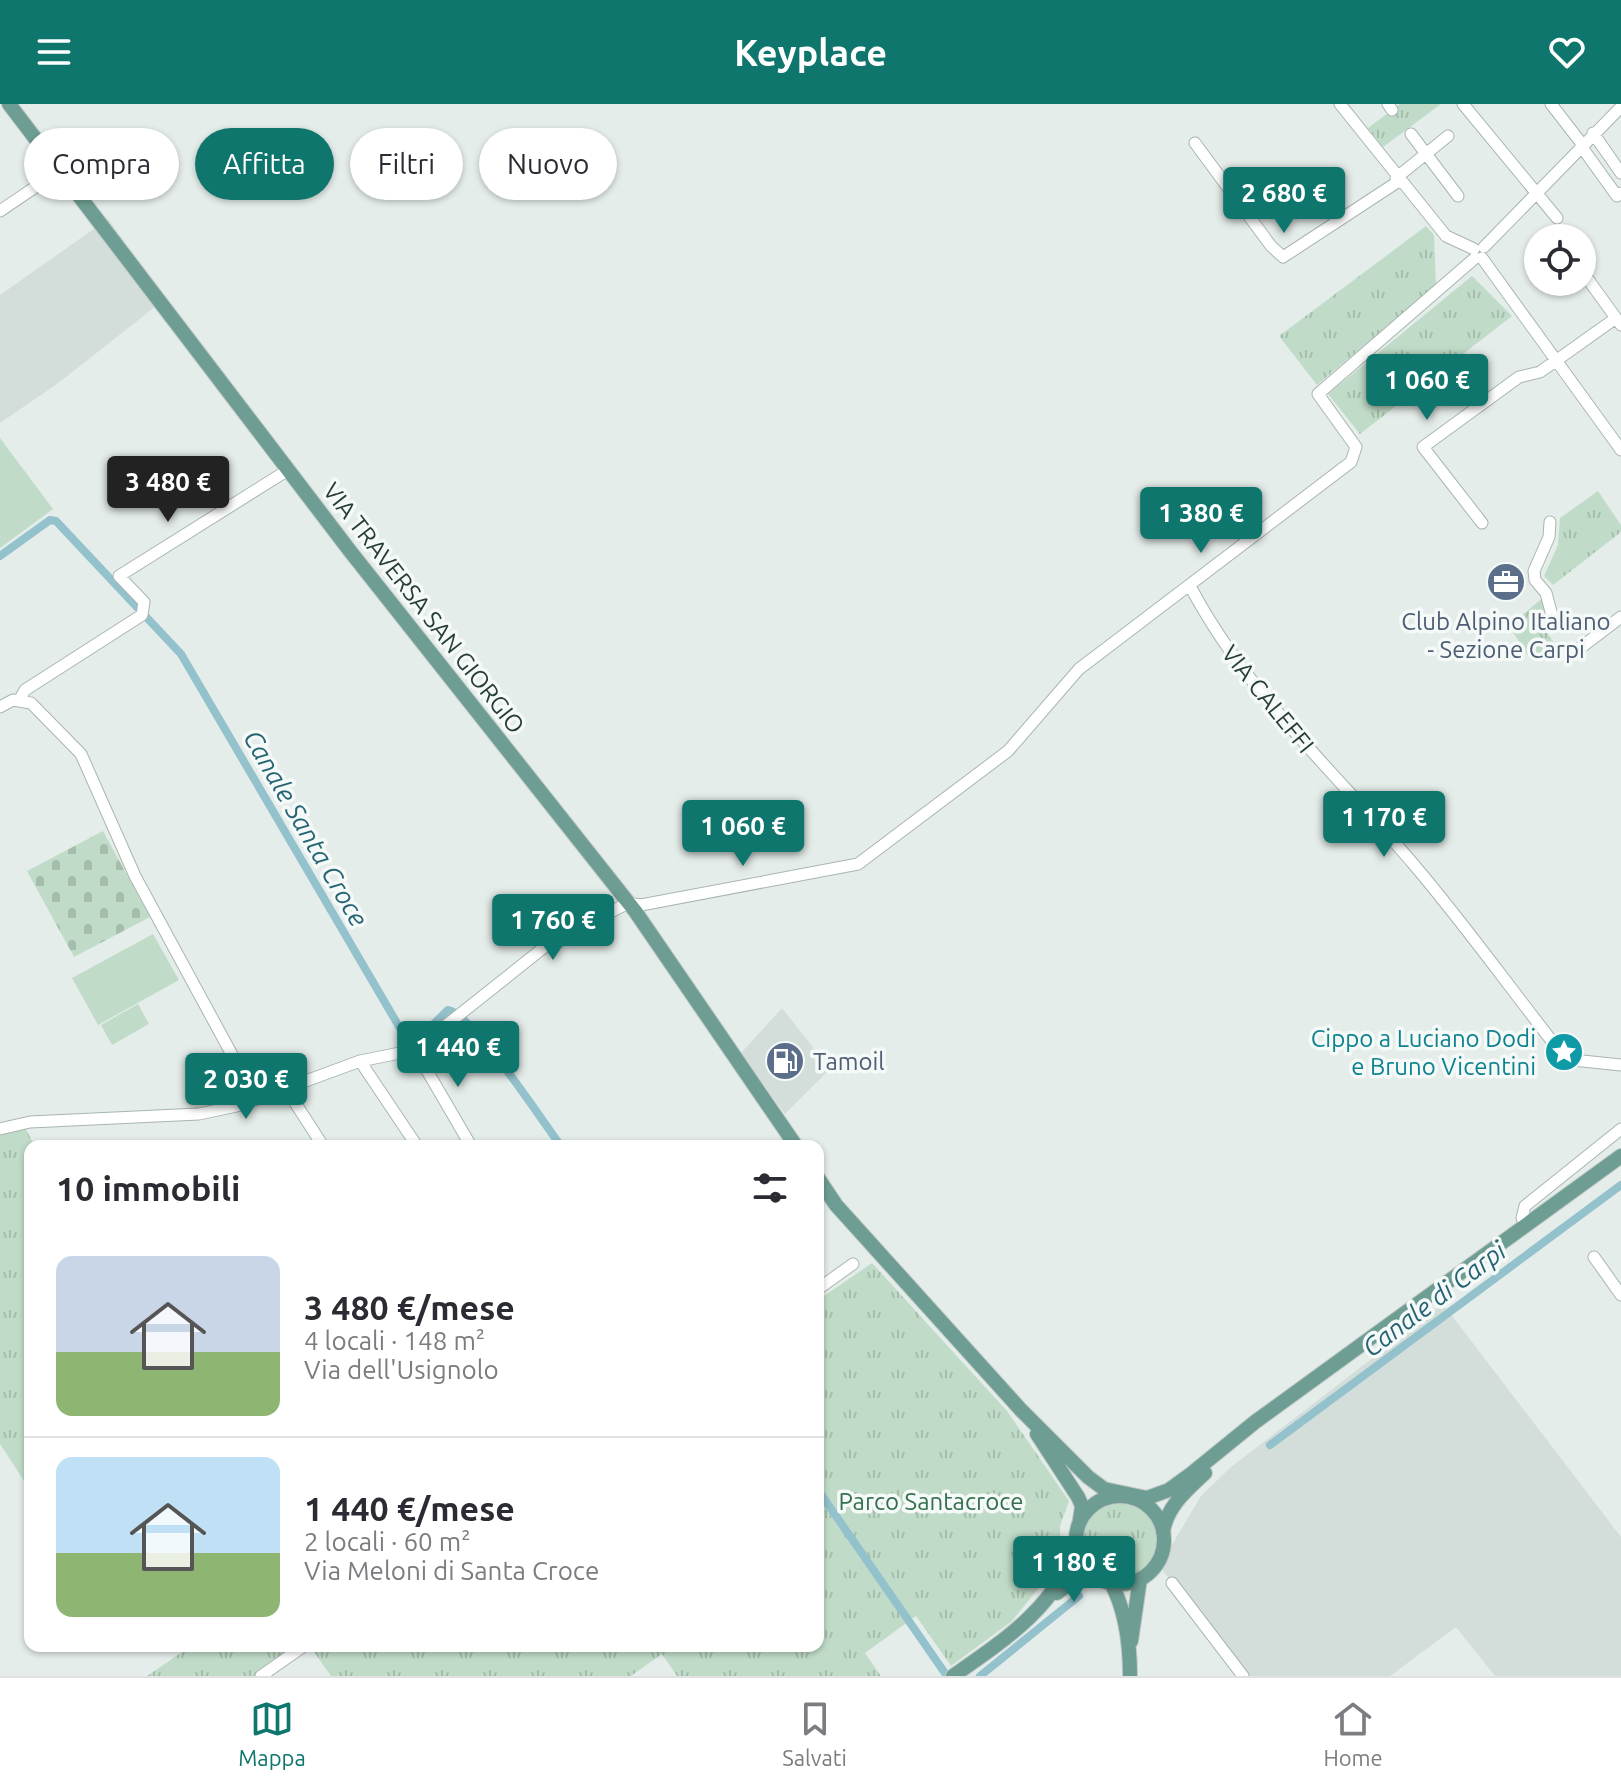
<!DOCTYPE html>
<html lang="it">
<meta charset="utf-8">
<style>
:root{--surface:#fff;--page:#f2f2f3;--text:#2b2b33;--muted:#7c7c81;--line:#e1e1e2;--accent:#0f766e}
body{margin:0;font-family:Ubuntu,sans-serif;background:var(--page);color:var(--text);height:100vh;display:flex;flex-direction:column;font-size:30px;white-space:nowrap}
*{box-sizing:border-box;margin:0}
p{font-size:26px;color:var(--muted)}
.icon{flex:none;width:44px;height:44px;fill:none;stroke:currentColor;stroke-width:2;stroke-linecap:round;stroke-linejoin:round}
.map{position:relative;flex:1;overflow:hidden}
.drawer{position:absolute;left:24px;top:1036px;width:800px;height:512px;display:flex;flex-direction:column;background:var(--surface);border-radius:16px;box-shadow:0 2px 6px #0004}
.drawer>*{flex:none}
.banner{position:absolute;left:24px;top:24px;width:800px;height:72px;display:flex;gap:16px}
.fabs{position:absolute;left:1524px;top:120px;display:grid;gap:16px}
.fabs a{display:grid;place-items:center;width:72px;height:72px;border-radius:50%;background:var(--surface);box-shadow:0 2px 6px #0004;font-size:40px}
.price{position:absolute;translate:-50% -68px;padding:0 18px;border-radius:8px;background:var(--accent);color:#fff;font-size:26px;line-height:52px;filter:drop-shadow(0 2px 4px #0008)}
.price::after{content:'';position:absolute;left:50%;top:48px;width:24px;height:18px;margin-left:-12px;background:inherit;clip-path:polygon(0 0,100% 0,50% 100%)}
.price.active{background:#222;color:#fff}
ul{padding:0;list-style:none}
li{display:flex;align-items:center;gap:24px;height:200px;padding:0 32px}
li+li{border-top:2px solid var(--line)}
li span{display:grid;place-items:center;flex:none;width:224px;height:160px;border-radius:16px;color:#555}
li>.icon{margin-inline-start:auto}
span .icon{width:96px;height:96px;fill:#fffc;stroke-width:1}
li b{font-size:34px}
h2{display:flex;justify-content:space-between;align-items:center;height:96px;padding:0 32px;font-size:34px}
.tag{padding:0 28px;border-radius:36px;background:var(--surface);box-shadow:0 2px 6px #0004;font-size:28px;line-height:72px}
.tag.active{background:var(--accent);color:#fff}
header{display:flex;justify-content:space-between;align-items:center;height:104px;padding:0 32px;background:var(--accent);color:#fff;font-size:36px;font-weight:600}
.tab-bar{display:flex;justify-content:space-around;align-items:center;height:112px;border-top:2px solid var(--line);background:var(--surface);font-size:22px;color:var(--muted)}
.tab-bar a{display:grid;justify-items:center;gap:4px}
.tab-bar .active{color:var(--accent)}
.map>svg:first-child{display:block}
</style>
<header><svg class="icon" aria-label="menu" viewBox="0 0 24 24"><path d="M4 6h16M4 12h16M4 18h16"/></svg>Keyplace<svg class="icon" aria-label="heart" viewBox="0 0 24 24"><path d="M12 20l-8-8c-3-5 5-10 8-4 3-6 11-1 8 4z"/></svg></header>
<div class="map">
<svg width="1621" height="1572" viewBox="0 0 1621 1572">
<defs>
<pattern id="grass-tufts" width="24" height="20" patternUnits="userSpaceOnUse" patternTransform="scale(2)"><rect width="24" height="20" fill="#c0dcc8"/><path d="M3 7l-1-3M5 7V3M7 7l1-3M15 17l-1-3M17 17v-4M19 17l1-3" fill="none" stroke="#a5beac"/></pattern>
<pattern id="cemetery-stones" width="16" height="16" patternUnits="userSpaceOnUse" patternTransform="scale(2)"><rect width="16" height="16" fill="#c0dcc8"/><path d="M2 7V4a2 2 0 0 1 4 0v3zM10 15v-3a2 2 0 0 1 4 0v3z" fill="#a5beac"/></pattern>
</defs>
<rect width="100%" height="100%" fill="#e5edea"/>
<path fill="#d3ddd9" d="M108,115L165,195L57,280L0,319V191Z
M782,904L830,965L785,1010L741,949Z
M1443,1200L1621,1433V1572H1495L1456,1523L1390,1572H1244L1163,1467L1170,1444L1201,1392L1231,1363Z"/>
<path fill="url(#grass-tufts)" d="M1400,0H1441L1383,43L1368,24Z
M1426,122L1434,131L1436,181L1317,281L1279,232Z
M1472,172L1512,212L1360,330L1328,290Z
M1598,387L1621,421V428L1553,481L1544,472L1558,441L1560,414Z
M1546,491L1551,521L1545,526L1554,539L1539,554L1536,552L1531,556L1509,522Z
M21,1017L35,1042H30V1386L0,1340V1023Z
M872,1159L1007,1307L1069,1397L1060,1422L1061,1449L1046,1475L1012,1517L951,1562L916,1512L865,1549L881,1572H677L662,1550L631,1572H331L312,1545L316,1542H818V1196Z
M1083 1436a37 37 0 1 1 74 0a37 37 0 1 1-74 0Z
M191,1542H300L256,1572H147Z"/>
<path fill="url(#cemetery-stones)" d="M103,727L150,813L74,853L27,767Z"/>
<path fill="#c0dcc8" d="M0,334L53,405L0,444Z
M153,830L179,876L98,921L72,874Z
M138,900L149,920L112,941L101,921Z"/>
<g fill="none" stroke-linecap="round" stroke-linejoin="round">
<path stroke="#93c1cc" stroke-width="8" d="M0,452L50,416L56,417L181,550L404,931L421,932L448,906C472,909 542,1017 561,1042
M1270,1341L1621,1081
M818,1386L947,1572
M980,1572L1079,1492"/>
<g stroke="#a8b5b1" stroke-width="13">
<path id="minor" d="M1340,0L1446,132L1474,145
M1388,0L1392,6
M1463,0L1557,114
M1551,0L1582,40
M1593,29L1621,69
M1411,30L1458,92
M1195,39L1271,142L1283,153L1399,77
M1581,42L1617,92L1621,89
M1396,74L1448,32
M0,107L59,67
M1484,143L1621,3
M1482,154L1621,346
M1582,167L1621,221
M1550,418L1549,433L1534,467L1535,476L1546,489L1554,519
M1482,419L1423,343L1519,273L1540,268L1616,214
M1190,482C1247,590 1337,670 1415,762C1466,822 1513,888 1562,950L1573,956L1621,961
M1575,548L1621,513
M20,595L25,586L142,511L144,498L119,472L288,366
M0,603L13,596L31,599L81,650L135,772L256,995
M415,946L471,1042
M360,957L417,1042
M285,983L323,1042
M0,1025L30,1018L199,1010L241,1001L360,957L415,946L547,841L628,799L641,801L858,760L1008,647L1079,565L1351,358L1356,343L1318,290L1475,154
M1526,1121L1522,1114L1525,1102L1621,1025
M1594,1153L1621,1191
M818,1185L853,1160
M1172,1479L1243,1572
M261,1572L304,1542"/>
</g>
<g stroke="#c2c9c7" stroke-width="16">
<path id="major" d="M9,0L350,447L635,807L796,1042
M818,1074L836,1101L1021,1306L1088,1373L1104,1385L1147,1394L1169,1386L1191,1370L1255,1318L1621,1052
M1037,1330L1078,1393L1082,1402L1080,1415
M1076 1436a44 44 0 1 1 88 0a44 44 0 1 1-88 0Z
M1163,1428C1167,1402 1187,1386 1205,1369
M1111,1479C1126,1507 1130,1540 1130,1572
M1057,1489L1074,1476L1092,1470
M1131,1537L1140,1475
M953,1572C1002,1538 1059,1501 1076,1440"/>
</g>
<use href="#minor" stroke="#fff" stroke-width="11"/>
<use href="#major" stroke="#6e9e93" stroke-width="14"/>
</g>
<defs>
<g id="office-disc" transform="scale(2)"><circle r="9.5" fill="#5c6f8a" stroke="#f5f9f8"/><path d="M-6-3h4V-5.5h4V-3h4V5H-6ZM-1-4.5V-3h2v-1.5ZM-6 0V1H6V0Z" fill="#fff"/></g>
<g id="sight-disc" transform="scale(2)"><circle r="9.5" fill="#0f9aa8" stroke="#f5f9f8"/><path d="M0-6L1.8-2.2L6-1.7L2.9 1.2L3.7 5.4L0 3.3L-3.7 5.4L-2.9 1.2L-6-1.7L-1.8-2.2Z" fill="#fff"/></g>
<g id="fuel-disc" transform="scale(2)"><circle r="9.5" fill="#5c6f8a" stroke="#f5f9f8"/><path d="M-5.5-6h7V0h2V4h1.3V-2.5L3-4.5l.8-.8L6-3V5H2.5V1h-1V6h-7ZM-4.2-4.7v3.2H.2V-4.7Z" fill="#fff"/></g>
</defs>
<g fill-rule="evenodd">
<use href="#office-disc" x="1506" y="478"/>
<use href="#sight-disc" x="1564" y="948"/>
<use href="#fuel-disc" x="785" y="957"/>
</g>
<g text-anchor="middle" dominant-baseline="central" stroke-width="7" stroke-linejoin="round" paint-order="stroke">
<g font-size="24" fill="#263d37" stroke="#f5f9f8">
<text transform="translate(424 504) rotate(52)">VIA TRAVERSA SAN GIORGIO</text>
<text transform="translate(1268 595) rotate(51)">VIA CALEFFI</text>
</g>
<g font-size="24" fill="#4e5e75" stroke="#f5f9f8">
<text x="1506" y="517">Club Alpino Italiano<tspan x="1506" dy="28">- Sezione Carpi</tspan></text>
<text x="813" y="957" text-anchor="start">Tamoil</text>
</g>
<g font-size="24" fill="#0d838f" stroke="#f5f9f8" text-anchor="end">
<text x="1536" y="934">Cippo a Luciano Dodi<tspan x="1536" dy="28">e Bruno Vicentini</tspan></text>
</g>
<g font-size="24" fill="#34704d" stroke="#f5f9f8">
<text x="931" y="1397">Parco Santacroce</text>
</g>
<g font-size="26" font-style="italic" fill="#256474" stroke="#f5f9f8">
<text transform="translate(306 724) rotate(60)">Canale Santa Croce</text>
<text transform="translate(1434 1195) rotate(-37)">Canale di Carpi</text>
</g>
</g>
</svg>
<div class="fabs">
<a><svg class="icon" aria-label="locate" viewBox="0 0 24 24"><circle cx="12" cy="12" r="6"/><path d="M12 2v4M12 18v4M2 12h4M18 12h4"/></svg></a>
</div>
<b class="price" style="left:1284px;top:131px">2 680 €</b>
<b class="price" style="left:1427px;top:318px">1 060 €</b>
<b class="price active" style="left:168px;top:420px">3 480 €</b>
<b class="price" style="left:1201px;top:451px">1 380 €</b>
<b class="price" style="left:1384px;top:755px">1 170 €</b>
<b class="price" style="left:743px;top:764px">1 060 €</b>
<b class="price" style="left:553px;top:858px">1 760 €</b>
<b class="price" style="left:458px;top:985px">1 440 €</b>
<b class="price" style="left:246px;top:1017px">2 030 €</b>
<b class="price" style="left:1074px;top:1500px">1 180 €</b>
<div class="banner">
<a class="tag">Compra</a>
<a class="tag active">Affitta</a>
<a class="tag">Filtri</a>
<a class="tag">Nuovo</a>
</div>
<section class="drawer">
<h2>10 immobili<svg class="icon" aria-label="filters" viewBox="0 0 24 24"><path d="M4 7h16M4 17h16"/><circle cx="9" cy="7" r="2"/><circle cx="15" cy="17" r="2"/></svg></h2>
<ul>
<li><span style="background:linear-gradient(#c9d6e8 60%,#8fb573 0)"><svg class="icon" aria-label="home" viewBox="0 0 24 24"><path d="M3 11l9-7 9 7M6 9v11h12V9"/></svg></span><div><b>3 480 €/mese</b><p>4 locali · 148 m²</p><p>Via dell'Usignolo</p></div></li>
<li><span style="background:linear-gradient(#bfe0f5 60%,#8fb573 0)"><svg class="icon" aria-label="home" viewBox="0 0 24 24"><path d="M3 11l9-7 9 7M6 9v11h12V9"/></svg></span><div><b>1 440 €/mese</b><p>2 locali · 60 m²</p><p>Via Meloni di Santa Croce</p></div></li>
</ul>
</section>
</div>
<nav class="tab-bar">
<a class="active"><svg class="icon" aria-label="map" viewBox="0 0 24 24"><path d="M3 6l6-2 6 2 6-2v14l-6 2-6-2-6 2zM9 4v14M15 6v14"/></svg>Mappa</a>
<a><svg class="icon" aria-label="saved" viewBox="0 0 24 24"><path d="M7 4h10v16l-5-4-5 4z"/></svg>Salvati</a>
<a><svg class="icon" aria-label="home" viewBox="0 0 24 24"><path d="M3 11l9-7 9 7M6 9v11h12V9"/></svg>Home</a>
</nav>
